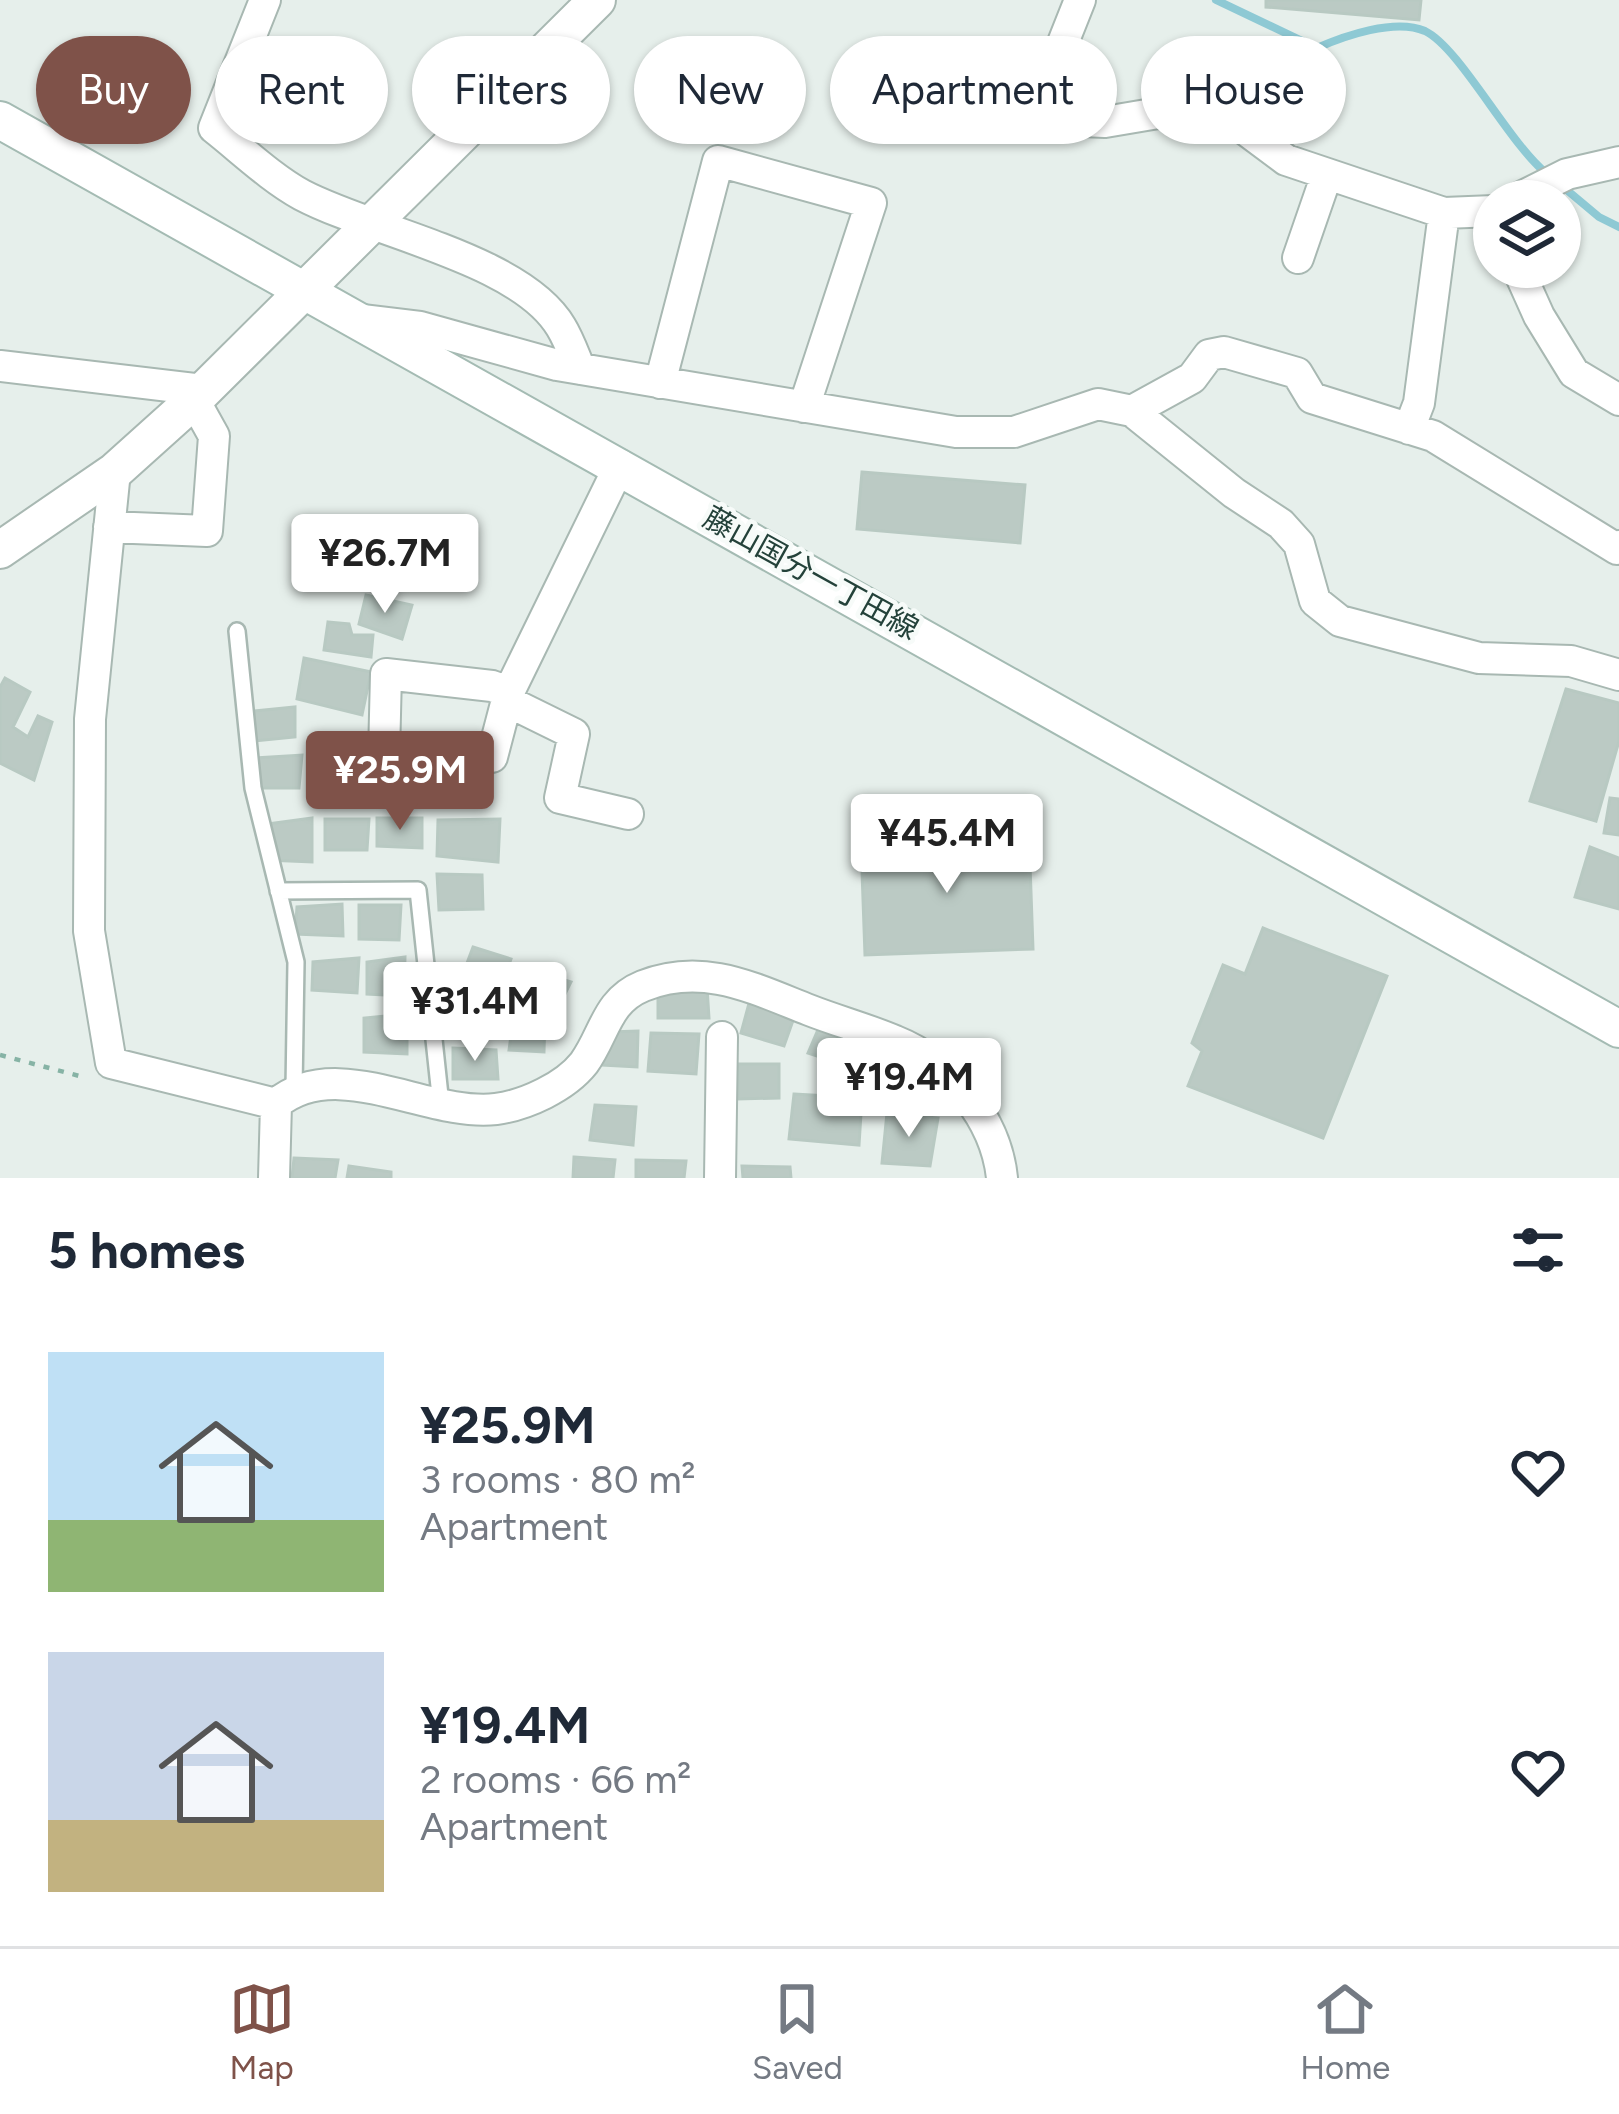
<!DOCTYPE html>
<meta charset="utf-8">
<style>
:root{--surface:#fff;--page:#f6f6f7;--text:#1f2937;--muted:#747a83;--line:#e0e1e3;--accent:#7f5249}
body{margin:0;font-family:Figtree,"Noto Sans JP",sans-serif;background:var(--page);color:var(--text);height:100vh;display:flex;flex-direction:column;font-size:45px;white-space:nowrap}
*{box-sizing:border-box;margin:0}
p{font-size:39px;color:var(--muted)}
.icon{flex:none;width:66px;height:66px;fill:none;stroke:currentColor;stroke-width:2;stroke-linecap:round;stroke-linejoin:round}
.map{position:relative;height:1178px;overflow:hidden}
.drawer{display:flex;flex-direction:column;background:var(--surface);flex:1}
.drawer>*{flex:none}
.banner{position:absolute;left:36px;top:36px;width:1548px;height:108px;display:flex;gap:24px}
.buttons{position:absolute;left:1473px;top:180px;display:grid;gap:24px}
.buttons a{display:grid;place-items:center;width:108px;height:108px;border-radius:50%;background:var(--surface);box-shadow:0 3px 9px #0004;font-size:60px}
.price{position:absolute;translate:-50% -102px;padding:0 27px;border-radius:12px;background:#fff;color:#222;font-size:39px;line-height:78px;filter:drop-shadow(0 3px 6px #0008)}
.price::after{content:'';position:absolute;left:50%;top:72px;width:36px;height:27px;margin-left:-18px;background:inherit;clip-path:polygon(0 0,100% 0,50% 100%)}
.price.current{background:var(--accent);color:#fff}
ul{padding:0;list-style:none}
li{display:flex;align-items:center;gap:36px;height:300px;padding:0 48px}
li span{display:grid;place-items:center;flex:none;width:336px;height:240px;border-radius:0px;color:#555}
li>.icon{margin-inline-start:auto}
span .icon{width:144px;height:144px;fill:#fffc;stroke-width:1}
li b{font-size:51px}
h2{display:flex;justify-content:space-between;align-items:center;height:144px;padding:0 48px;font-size:51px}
.tag{padding:0 42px;border-radius:54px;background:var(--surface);box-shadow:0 3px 9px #0004;font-size:42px;line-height:108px}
.tag.current{background:var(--accent);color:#fff}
.dock{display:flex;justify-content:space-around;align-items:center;height:168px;border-top:3px solid var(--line);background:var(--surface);font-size:33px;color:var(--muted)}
.dock a{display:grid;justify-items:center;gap:6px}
.dock .current{color:var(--accent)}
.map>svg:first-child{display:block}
</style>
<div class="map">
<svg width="1619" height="1178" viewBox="0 0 1619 1178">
<rect width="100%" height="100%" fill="#e6efeb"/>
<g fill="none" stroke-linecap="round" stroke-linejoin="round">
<path stroke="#8ec9d4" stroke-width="8" d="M1216,0L1317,48C1344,36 1395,18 1425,31C1460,48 1508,142 1546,173
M1562,186L1599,217L1619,227"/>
</g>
<path fill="#bbcac4" stroke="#b8c9c2" stroke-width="3" d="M1266,0H1421L1419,20L1266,7Z
M862,472L1025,485L1020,543L857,529Z
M366,595L412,605L402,639L359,624Z
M328,622L349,624L352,635H373L371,657L324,650Z
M304,658L371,672L362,715L297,699Z
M5,678L30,692L13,727L28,737L38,716L52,722L34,780L0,763V687Z
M1566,689L1619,703V741L1596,821L1530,801Z
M295,707V737L254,741V711Z
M302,755L299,788H253L254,758Z
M1610,798L1619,799V835L1604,833Z
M312,818V862L267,860V824Z
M377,818H422V848L377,846Z
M325,819H369L367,850H325Z
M500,819L498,862L437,856L438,820Z
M1029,836L1033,949L865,955L861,843Z
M1590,847L1619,858V909L1575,897Z
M437,874L482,875L483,909L439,910Z
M342,904L343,936L295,934L297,907Z
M359,905H401L399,940L359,939Z
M1263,928L1387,976L1323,1138L1188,1086L1202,1051L1192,1043L1223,965L1245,974Z
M473,947L511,959L499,993L461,979Z
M405,957L404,996L367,994V962Z
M359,958L357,993L312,990L313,962Z
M521,967L571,982L555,1014L510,1001Z
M707,987L709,1018H658V990Z
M751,996L796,1012L784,1046L741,1033Z
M407,1014V1054L364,1052V1018Z
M514,1014L545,1017L544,1052L509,1050Z
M820,1025L844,1031L829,1060L808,1053Z
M638,1031L637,1067L603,1065L609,1032Z
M651,1033L699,1034L696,1074L648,1071Z
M453,1048L496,1050L498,1079H453Z
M738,1064H779V1098L738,1099Z
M835,1066L875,1071L872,1095L831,1090Z
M794,1094L862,1098L859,1145L789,1139Z
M595,1105L636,1107L633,1145L590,1140Z
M887,1113L938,1118L930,1166L882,1163Z
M574,1157L615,1160L613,1178H573Z
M294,1158L338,1160L335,1178H292Z
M636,1160L686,1161L684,1178H636Z
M349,1166L391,1172V1178H347Z
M742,1166L790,1167L791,1178H743Z"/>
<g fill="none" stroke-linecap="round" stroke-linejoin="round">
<g stroke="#a8b8b2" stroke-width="20">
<path id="service" d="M237,631L253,788L296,962L294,1089
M278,891L418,890L441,1105"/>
</g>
<g stroke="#a8b8b2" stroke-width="34">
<path id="minor" d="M265,0L214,128C242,150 271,178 302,195C372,232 521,259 561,327C569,340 574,355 580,369
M1080,0L1047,83L1063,107L1082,121L1105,122L1182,109L1227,116L1286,160L1444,213L1494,211
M1513,201L1567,174L1619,162
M1298,258L1327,174
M1517,267L1539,316L1574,373L1619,400
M362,320L420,327L557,365L956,432H1014L1098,404L1132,411L1234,493L1281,524L1299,544L1315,601L1340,621L1479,658L1571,661L1619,675
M0,366L203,390
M660,383L718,161L871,203L804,407
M1132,411L1192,378L1209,355L1224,352L1297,373L1312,398L1433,436L1617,549L1619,546
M1409,429L1419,403L1444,213
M115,471L90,719L89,931L111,1063L276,1104L274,1178
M109,527L207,531L214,436L194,400
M509,692L492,686L386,674L384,755L492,757L509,692L620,465
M507,701L574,734L560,798L628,814
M276,1104C337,1053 426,1117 496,1109C526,1105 565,1087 584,1063C605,1034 606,1001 643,986C703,962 753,988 809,1010C837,1021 867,1029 895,1041C950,1063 996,1119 1002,1178
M720,1178L722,1037"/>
</g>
<g stroke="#a8b8b2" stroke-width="40">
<path id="tertiary" d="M0,550L115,471L194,400L597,0"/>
</g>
<g stroke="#a4bbb3" stroke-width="40">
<path id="secondary" d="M0,120L1619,1029"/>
</g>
<path stroke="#86b3a5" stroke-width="4.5" stroke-dasharray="6 9" stroke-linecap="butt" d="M0,1055L87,1078"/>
<use href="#service" stroke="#fff" stroke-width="15"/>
<use href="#minor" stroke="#fff" stroke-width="30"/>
<use href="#tertiary" stroke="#fff" stroke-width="36"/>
<use href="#secondary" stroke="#fff" stroke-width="36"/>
</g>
<g text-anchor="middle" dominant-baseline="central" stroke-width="9" stroke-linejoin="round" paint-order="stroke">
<g font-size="30" fill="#24423a" stroke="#f7fbf9">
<text transform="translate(811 573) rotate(29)">藤山国分一丁田線</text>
</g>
</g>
</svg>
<div class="buttons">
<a><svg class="icon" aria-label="layers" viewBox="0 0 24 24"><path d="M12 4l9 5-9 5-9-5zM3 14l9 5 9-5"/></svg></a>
</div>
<b class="price" style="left:385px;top:616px">¥26.7M</b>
<b class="price current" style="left:400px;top:833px">¥25.9M</b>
<b class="price" style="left:947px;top:896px">¥45.4M</b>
<b class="price" style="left:475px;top:1064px">¥31.4M</b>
<b class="price" style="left:909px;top:1140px">¥19.4M</b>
<div class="banner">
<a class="tag current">Buy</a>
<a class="tag">Rent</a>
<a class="tag">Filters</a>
<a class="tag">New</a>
<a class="tag">Apartment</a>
<a class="tag">House</a>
</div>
</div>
<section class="drawer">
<h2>5 homes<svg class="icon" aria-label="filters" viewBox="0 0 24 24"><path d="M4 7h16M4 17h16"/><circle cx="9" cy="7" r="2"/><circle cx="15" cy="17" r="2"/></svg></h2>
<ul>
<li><span style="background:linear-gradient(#bfe0f5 70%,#8fb573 0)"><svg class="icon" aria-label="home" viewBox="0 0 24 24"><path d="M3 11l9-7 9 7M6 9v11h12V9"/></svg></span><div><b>¥25.9M</b><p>3 rooms · 80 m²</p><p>Apartment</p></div><svg class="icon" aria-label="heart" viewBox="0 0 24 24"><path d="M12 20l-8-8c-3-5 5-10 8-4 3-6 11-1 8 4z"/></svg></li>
<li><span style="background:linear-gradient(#c9d6e8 70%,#c2b280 0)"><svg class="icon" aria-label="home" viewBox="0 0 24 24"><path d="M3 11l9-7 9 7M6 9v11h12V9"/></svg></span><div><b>¥19.4M</b><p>2 rooms · 66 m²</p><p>Apartment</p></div><svg class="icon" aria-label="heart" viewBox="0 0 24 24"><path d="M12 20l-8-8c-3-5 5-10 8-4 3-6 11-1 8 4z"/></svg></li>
</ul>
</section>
<nav class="dock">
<a class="current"><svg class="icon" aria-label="map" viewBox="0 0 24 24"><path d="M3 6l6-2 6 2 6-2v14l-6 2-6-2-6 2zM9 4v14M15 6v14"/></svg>Map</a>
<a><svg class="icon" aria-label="saved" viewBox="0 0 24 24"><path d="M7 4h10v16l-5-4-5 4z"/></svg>Saved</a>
<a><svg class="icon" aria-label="home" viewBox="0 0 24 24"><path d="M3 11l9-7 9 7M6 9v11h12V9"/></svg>Home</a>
</nav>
